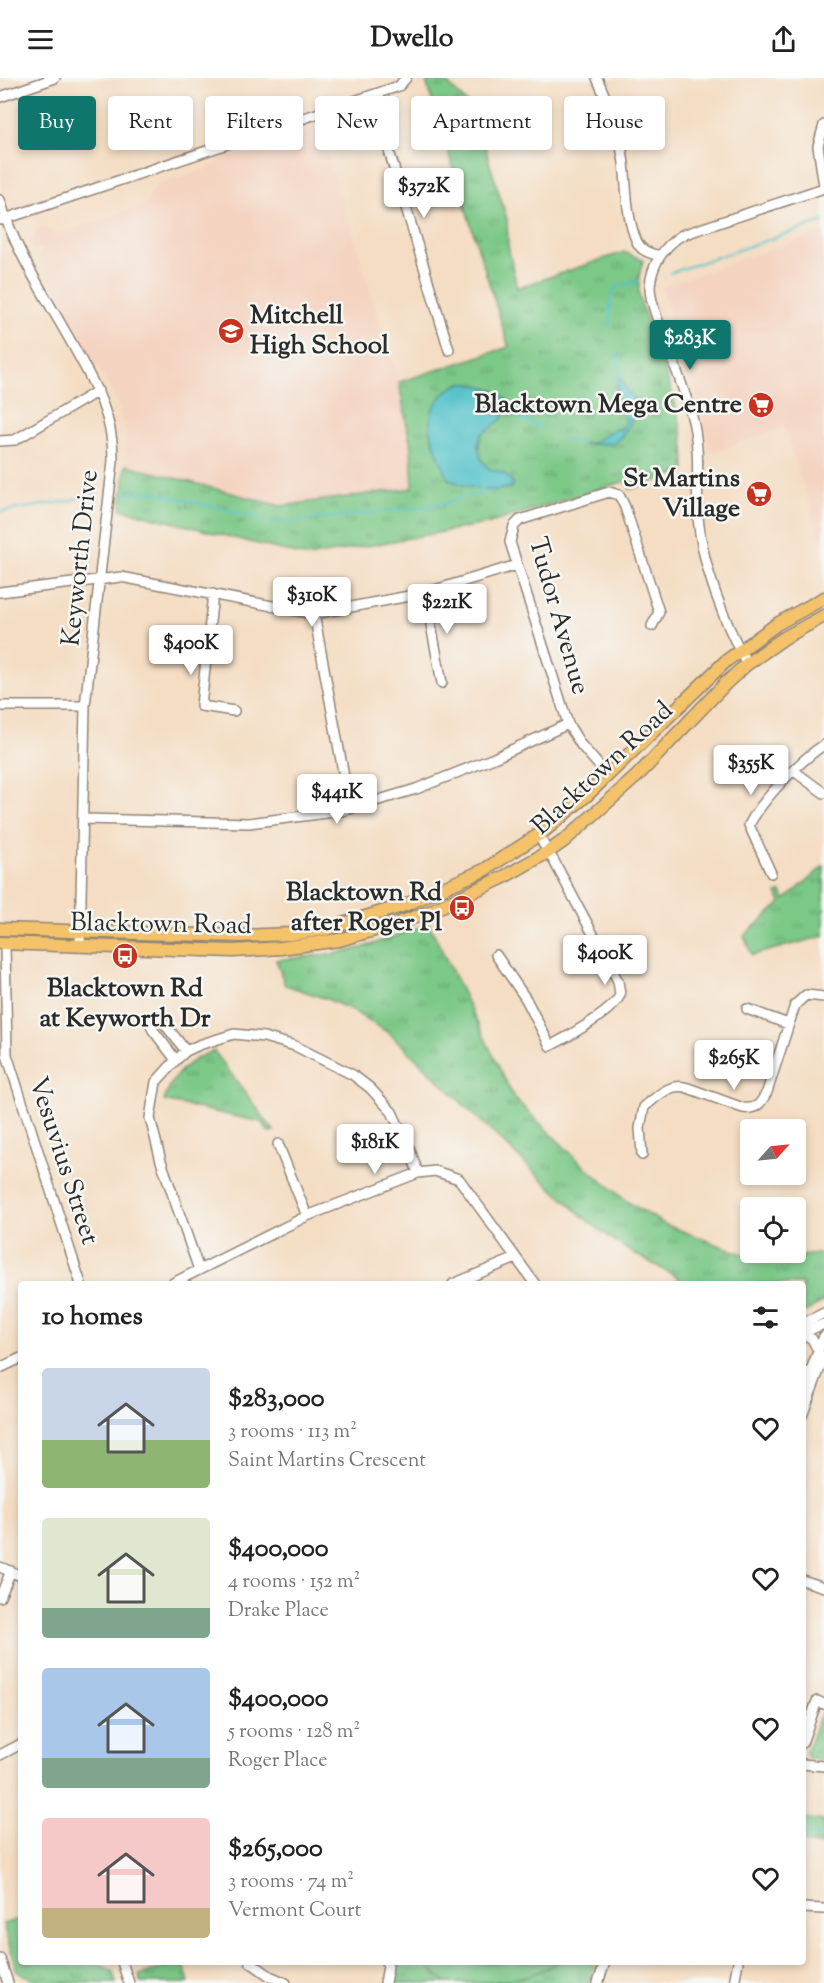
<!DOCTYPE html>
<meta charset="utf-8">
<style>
:root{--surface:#fff;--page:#f6f6f6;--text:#222;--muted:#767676;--accent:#0f766e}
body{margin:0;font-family:"Sorts Mill Goudy",serif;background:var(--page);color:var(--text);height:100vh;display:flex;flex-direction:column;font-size:22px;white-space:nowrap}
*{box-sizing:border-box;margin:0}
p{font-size:20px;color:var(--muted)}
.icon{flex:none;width:33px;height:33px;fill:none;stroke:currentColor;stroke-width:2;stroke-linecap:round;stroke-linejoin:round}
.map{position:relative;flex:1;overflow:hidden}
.sheet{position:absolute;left:18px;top:1203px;width:788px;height:684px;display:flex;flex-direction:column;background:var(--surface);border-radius:6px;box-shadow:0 3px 9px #0003}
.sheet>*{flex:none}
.hud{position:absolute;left:18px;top:18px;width:789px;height:54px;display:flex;gap:12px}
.needle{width:39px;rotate:63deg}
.buttons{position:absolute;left:740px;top:1041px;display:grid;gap:12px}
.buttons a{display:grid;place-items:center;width:66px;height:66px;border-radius:6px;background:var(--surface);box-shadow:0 3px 9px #0003;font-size:30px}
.price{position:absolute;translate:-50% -51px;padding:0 14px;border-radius:6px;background:#fff;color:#222;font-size:20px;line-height:39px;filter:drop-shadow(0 2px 3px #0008)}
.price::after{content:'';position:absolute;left:50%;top:36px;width:18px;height:14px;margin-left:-9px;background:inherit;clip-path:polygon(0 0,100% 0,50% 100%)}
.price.current{background:var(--accent);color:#fff}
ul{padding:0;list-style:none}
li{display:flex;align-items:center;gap:18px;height:150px;padding:0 24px}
li span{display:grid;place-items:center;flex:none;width:168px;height:120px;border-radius:6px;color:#555}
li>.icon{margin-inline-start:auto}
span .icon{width:72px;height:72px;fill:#fffc;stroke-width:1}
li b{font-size:26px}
h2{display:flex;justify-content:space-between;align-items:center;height:72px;padding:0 24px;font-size:26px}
.chip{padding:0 21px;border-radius:6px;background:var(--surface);box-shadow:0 3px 9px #0003;font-size:21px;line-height:54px}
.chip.current{background:var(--accent);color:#fff}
header{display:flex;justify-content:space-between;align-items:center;height:78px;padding:0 24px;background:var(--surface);font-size:27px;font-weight:700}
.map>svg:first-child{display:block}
</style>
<header><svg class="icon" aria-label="menu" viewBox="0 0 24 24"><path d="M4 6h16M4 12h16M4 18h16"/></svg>Dwello<svg class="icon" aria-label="share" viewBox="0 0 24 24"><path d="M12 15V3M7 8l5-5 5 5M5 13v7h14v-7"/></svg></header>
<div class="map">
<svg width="824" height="1905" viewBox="0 0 824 1905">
<defs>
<pattern id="grass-tufts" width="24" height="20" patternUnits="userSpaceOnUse" patternTransform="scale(1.5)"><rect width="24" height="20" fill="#7bc887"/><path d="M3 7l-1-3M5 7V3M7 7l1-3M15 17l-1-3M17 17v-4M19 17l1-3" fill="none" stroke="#65a36f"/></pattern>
</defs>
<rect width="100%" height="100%" fill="#f6f6f2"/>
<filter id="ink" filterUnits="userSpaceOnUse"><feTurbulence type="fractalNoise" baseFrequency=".0167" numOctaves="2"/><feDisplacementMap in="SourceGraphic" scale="12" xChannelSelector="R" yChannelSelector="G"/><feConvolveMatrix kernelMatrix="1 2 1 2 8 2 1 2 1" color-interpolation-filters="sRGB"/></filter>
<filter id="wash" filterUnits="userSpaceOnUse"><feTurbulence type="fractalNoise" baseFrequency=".008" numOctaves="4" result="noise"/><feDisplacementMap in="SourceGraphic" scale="24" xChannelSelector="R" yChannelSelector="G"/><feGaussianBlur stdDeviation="1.35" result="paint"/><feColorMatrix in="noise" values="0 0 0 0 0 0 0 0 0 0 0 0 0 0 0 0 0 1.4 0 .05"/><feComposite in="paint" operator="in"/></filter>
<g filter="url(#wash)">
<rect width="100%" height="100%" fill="#f4ddc3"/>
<path fill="#f4d3c0" d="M319,49L399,304L412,369L414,410L280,428L126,387V354L118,326L37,177L42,174L39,170L34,172L31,167L38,148L54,155H62L138,129L145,126L155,110L159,107L206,91L217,83Z
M824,153V471L784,349L710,375L693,304L661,209Z"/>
<path fill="url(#grass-tufts)" stroke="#537a59" stroke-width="1.5" d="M425,0H442L481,39L483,43L487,77L507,141L508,168L517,210L624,174L643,182L639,198V217C655,275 686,332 685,393L630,411L626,403L490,445L308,479L121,431L126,387L280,428L413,410L411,369L399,304L509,269Z
M824,788V858L752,877L744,858L781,825L777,815L781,814L785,822Z
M429,846L514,1020L583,1087L628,1124L664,1146L737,1174L769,1182L824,1175V1223L803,1235L802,1206H678L679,1200L626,1171L589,1144L535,1095L389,955L350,931L327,921L285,907L276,882L332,876L362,870Z
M214,973L274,1053L269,1054L261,1044L164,1023C171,998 189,981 214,973Z
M824,1633V1682L809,1680L806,1675L821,1635Z
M803,1740L824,1743V1768L803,1765Z
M21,1840V1884H92L112,1892L116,1905H43L17,1894L3,1846Z
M183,1884L189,1905H141L139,1897Z
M392,1884H596L589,1905H392Z"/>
<path fill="#7bc887" stroke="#537a59" stroke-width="1.5" d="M423,1884H559C522,1905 490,1905 446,1905Z"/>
<path fill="#55c3ca" stroke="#40777a" stroke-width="1.5" d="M621,299L625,310L636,323C637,338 624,358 612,367C602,363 593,369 582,365H593L614,351L620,352L626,343C618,321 614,326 619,300Z
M461,305C478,306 500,311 509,326L502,341L482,356L478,367L481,381L488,390L505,396L513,405L512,409C494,416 465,410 448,401C443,387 430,361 430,348C429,328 444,312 461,305Z"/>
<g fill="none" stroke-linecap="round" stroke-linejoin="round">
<path stroke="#55c3ca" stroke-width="2" d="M670,195L824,143
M610,249V220L616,209L639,203
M617,274L621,299
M506,334L540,349
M561,361L582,364
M125,415L152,414L280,445L416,430L447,425L464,417L493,413
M0,434L69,423L95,415
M802,1755L824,1759"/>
</g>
</g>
<g filter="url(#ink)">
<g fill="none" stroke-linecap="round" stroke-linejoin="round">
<g stroke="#908477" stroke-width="12">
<path id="minor" d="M597,0C609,27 620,56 624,85C627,111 626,140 637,164C642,174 650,175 660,178
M372,17L449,272
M0,19L55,0
M824,47L818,68L824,108
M0,122C15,175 49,223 75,271C95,307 114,340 113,383L85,628L80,869
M2,142L399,8L406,0
M0,363L15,362L98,313
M0,514L121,499L314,536L425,515L517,487
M425,515L442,605
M213,516L201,628L234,633
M314,536L350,731
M747,586C724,544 702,487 698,439C696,406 701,372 692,339C684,309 671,279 660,249C656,236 650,223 650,209C651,187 664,168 682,157L824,110
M0,628H85
M794,693L824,715
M608,698L581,667L568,646L510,464L514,448L520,442L609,414L619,417L625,429L659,534L652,548
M84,741L249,745L342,733L416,711L494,680L568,646
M771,795L749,747C762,722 800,682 824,667
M5,865L7,977L81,1206
M496,877L526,921L550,968C566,960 614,933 620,917L618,903L555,785L538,757
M747,931L788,946
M176,982L153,952L151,947V941L160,940L186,973
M278,1066L307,1138
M642,1077L640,1050L644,1029C658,1018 670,1004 688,1010L743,1030C757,1032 761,1025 767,1014L795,927L806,917L824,919
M199,1192L161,1083L150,1040L156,1004L174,984L186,973L199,967L234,956L264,959L295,968L353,997L370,1010L392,1034L410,1072L418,1095
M171,1206L307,1138L418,1095L435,1093L459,1101L535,1206
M453,1206L516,1180
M802,1246L824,1235
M802,1255L824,1246
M803,1255L812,1261L819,1274
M0,1290L21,1280
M802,1315L824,1258
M802,1338L824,1279
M0,1489L21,1498
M802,1502L824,1509
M0,1519L11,1493
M802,1665L817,1623L824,1626
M0,1677L21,1666
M802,1686L824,1688
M802,1830L824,1831
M0,1881L8,1905
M122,1884L129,1905
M250,1884L270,1898L286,1905
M385,1905L388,1888L386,1884
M598,1905L605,1884
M734,1905L738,1884"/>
</g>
<g stroke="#908477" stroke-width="15">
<path id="major" d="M0,851L240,858L289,856L326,851L405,827L484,792L543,754L587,717L726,583L777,546L824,520
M0,865L233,873L281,870L339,862L396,846L431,833L502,800L548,774L565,762L637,698L726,605L747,586L784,560L824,538"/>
</g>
<use href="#minor" stroke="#fff" stroke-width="9"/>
<use href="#major" stroke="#f3c26a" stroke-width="12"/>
</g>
</g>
<defs>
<g id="school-disc" transform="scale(1.35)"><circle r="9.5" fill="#c8321e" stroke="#f6f6f2"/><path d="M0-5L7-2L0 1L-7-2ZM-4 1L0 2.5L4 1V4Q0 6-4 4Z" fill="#fff"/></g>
<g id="supermarket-disc" transform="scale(1.35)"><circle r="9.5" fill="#c8321e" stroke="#f6f6f2"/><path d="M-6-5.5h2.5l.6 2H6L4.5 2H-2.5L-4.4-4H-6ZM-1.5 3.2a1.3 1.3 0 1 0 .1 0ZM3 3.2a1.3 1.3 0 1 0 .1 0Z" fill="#fff"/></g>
<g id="bus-disc" transform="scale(1.35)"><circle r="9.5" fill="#c8321e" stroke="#f6f6f2"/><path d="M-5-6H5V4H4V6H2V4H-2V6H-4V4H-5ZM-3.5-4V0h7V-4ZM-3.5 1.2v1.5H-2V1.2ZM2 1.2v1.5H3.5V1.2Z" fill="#fff"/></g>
</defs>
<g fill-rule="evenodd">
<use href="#school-disc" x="231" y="253"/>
<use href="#supermarket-disc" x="761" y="327"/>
<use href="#supermarket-disc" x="759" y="416"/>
<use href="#bus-disc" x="462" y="830"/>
<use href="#bus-disc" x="125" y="878"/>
</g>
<g text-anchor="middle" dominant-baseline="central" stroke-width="5" stroke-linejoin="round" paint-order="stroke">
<g font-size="26" font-weight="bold" fill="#2b2b2b" stroke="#f6f6f2" text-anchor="end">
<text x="250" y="238" text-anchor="start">Mitchell<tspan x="250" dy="30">High School</tspan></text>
<text x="742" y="327">Blacktown Mega Centre</text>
<text x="740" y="401">St Martins<tspan x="740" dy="30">Village</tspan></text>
<text x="442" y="815">Blacktown Rd<tspan x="442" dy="30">after Roger Pl</tspan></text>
<text x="125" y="911" text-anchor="middle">Blacktown Rd<tspan x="125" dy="30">at Keyworth Dr</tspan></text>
</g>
<g font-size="26" fill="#2b2b2b" stroke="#f6f6f2">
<text transform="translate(81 480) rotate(-84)">Keyworth Drive</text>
<text transform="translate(558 538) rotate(74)">Tudor Avenue</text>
<text transform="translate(603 691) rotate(-43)">Blacktown Road</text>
<text transform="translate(161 847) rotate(1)">Blacktown Road</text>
<text transform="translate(63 1083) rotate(72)">Vesuvius Street</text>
</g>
</g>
</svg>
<div class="buttons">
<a><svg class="needle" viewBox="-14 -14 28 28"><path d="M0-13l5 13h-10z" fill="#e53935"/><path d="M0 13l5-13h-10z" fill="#767676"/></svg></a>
<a><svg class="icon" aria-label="locate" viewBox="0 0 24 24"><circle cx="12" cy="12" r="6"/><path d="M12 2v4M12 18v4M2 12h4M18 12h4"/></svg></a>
</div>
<b class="price" style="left:424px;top:141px">$372K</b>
<b class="price current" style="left:690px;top:293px">$283K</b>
<b class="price" style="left:312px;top:550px">$310K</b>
<b class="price" style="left:447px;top:557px">$221K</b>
<b class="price" style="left:191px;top:598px">$400K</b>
<b class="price" style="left:751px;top:718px">$355K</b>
<b class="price" style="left:337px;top:747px">$441K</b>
<b class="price" style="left:605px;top:908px">$400K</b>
<b class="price" style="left:734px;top:1013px">$265K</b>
<b class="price" style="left:375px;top:1097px">$181K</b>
<div class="hud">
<a class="chip current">Buy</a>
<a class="chip">Rent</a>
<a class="chip">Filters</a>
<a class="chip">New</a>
<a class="chip">Apartment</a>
<a class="chip">House</a>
</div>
<section class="sheet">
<h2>10 homes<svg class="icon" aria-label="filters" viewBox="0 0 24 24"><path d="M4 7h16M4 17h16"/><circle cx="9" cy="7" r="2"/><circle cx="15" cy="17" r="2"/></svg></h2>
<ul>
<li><span style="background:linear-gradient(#c9d6e8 60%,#8fb573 0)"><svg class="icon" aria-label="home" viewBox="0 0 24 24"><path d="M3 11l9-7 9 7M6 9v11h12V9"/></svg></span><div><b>$283,000</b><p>3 rooms · 113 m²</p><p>Saint Martins Crescent</p></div><svg class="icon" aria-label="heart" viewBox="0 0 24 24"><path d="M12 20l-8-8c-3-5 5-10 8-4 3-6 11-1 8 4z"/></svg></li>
<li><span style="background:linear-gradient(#dfe7d0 75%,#7fa58c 0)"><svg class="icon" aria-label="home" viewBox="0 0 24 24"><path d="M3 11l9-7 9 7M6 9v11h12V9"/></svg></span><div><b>$400,000</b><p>4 rooms · 152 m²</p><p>Drake Place</p></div><svg class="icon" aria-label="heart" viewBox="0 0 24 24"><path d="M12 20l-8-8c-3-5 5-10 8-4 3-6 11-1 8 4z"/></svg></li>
<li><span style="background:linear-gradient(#a9c7e8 75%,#7fa58c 0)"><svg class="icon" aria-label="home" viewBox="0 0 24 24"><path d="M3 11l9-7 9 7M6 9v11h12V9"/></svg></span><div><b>$400,000</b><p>5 rooms · 128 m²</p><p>Roger Place</p></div><svg class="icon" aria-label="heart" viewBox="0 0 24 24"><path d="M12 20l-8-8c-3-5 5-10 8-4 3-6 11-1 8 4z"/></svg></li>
<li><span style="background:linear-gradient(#f6c9c9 75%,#c2b280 0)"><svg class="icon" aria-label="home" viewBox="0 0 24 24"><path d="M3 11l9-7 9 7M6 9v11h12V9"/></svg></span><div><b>$265,000</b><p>3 rooms · 74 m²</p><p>Vermont Court</p></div><svg class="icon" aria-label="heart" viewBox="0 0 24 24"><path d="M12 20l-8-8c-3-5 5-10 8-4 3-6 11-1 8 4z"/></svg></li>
</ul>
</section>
</div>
